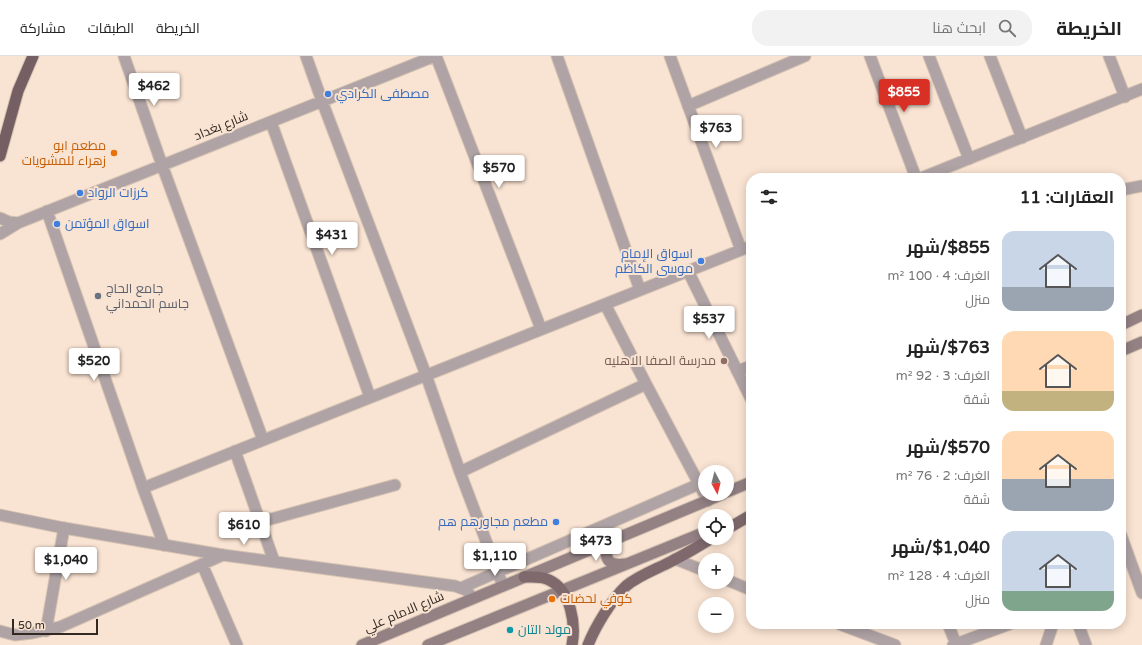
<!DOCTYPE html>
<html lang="ar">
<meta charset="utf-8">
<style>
:root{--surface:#fff;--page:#f2f2f2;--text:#222;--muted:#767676;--line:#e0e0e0;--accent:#d93025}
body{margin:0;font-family:"Varela Round",Cairo,sans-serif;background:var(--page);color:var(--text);direction:rtl;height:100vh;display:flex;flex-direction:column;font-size:15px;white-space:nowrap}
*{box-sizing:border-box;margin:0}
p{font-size:13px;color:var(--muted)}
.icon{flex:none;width:22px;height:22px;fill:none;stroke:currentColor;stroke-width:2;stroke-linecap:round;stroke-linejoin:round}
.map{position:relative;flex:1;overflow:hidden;direction:ltr}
.drawer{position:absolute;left:746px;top:117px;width:380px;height:456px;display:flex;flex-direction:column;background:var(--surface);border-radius:16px;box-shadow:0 2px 10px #0003;direction:rtl}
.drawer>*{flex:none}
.needle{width:26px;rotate:173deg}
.controls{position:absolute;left:698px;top:409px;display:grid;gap:8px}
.controls a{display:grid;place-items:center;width:36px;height:36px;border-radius:50%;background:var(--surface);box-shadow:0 2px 10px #0003;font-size:20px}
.scale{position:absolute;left:12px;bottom:10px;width:86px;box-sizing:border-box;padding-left:4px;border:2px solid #312922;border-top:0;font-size:11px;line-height:14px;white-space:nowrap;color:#312922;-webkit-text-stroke:3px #f9e3d2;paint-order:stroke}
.price{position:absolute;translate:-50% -34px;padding:0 9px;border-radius:4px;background:#fff;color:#222;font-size:13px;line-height:26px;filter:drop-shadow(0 1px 2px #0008)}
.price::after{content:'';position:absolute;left:50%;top:24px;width:12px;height:9px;margin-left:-6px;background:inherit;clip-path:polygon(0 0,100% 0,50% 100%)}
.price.active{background:var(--accent);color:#fff}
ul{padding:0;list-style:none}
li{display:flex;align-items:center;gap:12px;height:100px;padding:0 12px}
li span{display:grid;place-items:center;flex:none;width:112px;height:80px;border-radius:12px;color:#555}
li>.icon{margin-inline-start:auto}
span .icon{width:48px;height:48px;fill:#fffc;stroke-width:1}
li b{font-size:17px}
h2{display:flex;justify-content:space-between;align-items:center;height:48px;padding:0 12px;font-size:17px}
header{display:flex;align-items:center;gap:24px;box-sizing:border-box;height:56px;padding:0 20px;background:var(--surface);border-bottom:1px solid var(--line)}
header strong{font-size:19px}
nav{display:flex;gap:22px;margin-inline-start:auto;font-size:14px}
.search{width:280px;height:36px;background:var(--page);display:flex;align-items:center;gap:10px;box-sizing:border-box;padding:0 14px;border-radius:16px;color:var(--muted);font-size:15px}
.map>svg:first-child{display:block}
</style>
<header>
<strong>الخريطة</strong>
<div class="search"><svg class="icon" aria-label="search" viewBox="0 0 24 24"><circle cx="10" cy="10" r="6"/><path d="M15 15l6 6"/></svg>ابحث هنا</div>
<nav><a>الخريطة</a><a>الطبقات</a><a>مشاركة</a></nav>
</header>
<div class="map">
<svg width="1142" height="589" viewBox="0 0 1142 589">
<rect width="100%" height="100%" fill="#f9e3d2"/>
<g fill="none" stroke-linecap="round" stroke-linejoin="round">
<g stroke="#d5c2b2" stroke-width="13">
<path id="minor" d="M124,0L162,109L263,384
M306,0L322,45L426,319L460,416L503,530
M436,0L541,273
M557,0L640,234
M670,0L741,194
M870,0L916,122
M929,0L969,103
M990,0L1022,82
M1109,0L1125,41
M688,50L805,0
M271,66L370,341
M921,122L1142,33
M1121,134L1142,130
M47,155L143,432L164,489
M0,162L9,166L18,167
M0,178L18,167L435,0
M688,215L751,343
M605,248L646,328L708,445
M737,315L751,310
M235,395L274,505
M460,416L646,328
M143,432L751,190
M260,466L395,429
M1121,479L1142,537
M675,503L705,515
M202,508L237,589
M727,524L751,534
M461,532L699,428
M839,568L895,589
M948,568L956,588
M1078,568L1086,589
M0,575L15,579L32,577L60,571L223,499
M46,575L64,472
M953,589L1010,568
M1046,589L1053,568"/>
</g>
<g stroke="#d5c2b2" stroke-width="13">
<path id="tertiary" d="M0,459L64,472L223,499L455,530L466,534L473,542"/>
</g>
<g stroke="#d5c2b2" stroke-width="13">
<path id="secondary" d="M1121,269L1142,259
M1121,295L1142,286
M727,436L751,426
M615,485C601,497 605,511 625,508
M362,589L723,438
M428,589L705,476"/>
</g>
<g stroke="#d5c2b2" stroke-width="13">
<path id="primary" d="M727,473L751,459
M524,521C533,521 542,520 549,524C571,534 576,568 572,589
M588,589C595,571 612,543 626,530C639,519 657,513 672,505C686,498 699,490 712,482"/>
</g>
<g stroke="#d5c2b2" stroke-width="13">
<path id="trunk" d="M0,100L18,35L33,0"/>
</g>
<use href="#minor" stroke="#afa3a5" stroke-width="11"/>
<use href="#tertiary" stroke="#afa3a5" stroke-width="11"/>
<use href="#secondary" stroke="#938184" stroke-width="11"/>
<use href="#primary" stroke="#7f696d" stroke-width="11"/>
<use href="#trunk" stroke="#765f63" stroke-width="11"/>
</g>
<g fill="#3f7fe0" stroke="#f9e3d2" stroke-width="1.5">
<circle cx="328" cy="38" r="4"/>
<circle cx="80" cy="137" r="4"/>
<circle cx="57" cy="168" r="4"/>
<circle cx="701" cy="205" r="4"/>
<circle cx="556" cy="466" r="4"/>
</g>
<g fill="#e8710a" stroke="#f9e3d2" stroke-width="1.5">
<circle cx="114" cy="97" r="4"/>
<circle cx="552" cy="543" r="4"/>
</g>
<circle fill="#6b7280" stroke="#f9e3d2" stroke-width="1.5" cx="98" cy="240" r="4"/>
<circle fill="#8d6e63" stroke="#f9e3d2" stroke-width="1.5" cx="724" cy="305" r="4"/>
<circle fill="#0f9aa8" stroke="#f9e3d2" stroke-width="1.5" cx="510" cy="574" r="4"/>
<g text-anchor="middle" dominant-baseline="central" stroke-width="4" stroke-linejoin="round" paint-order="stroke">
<g font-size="13" fill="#366cbe" stroke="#f9e3d2" text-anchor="start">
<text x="336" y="38">مصطفى الكرادي</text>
<text x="88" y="137">كرزات الرواد</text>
<text x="65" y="168">اسواق المؤتمن</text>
<text x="693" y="198" text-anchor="end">اسواق الإمام<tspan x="693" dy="15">موسى الكاظم</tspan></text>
<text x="548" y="466" text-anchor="end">مطعم مجاورهم هم</text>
</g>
<g font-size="13" fill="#312922" stroke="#f9e3d2">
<text transform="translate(221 70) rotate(-22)">شارع بغداد</text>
<text transform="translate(404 556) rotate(-23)">شارع الامام علي</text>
</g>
<g font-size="13" fill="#c56008" stroke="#f9e3d2" text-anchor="end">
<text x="106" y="90">مطعم ابو<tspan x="106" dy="15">زهراء للمشويات</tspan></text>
<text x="560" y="543" text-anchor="start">كوفي لحضات</text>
</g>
<g font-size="13" fill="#5b616d" stroke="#f9e3d2" text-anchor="start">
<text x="106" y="233">جامع الحاج<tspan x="106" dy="15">جاسم الحمداني</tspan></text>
</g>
<g font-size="13" fill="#785e54" stroke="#f9e3d2" text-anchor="end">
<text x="716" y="305">مدرسة الصفا الاهليه</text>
</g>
<g font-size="13" fill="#0d838f" stroke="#f9e3d2" text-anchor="start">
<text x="518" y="574">مولد التان</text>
</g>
</g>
</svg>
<div class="controls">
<a><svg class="needle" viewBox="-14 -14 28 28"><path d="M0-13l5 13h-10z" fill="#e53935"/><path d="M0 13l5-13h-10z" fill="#767676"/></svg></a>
<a><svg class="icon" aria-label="locate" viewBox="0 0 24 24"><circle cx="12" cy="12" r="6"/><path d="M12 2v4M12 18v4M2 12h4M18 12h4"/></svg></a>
<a>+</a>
<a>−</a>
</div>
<div class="scale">50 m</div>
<b class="price" style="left:154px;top:51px">$462</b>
<b class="price active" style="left:904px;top:57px">$855</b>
<b class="price" style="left:716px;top:93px">$763</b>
<b class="price" style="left:499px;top:133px">$570</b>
<b class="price" style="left:332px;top:200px">$431</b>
<b class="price" style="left:709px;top:284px">$537</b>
<b class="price" style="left:94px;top:326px">$520</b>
<b class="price" style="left:244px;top:490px">$610</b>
<b class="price" style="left:596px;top:506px">$473</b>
<b class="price" style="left:495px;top:521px">$1,110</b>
<b class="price" style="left:66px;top:525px">$1,040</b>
<section class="drawer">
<h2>العقارات: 11<svg class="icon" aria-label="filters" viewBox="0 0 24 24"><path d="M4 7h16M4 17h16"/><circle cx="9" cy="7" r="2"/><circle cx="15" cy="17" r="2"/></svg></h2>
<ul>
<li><span style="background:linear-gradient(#c9d6e8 70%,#9aa5b1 0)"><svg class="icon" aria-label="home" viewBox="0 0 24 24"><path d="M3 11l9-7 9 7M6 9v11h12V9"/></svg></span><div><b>$855/شهر</b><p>الغرف: 4 · 100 m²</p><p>منزل</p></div></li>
<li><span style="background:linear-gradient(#ffd9b3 75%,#c2b280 0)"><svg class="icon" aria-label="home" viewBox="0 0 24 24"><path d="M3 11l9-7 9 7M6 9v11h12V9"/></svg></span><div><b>$763/شهر</b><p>الغرف: 3 · 92 m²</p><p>شقة</p></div></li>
<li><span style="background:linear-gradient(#ffd9b3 60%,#9aa5b1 0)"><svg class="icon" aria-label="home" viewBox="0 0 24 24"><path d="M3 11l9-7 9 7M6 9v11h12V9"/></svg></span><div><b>$570/شهر</b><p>الغرف: 2 · 76 m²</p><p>شقة</p></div></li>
<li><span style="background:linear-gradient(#c9d6e8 75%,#7fa58c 0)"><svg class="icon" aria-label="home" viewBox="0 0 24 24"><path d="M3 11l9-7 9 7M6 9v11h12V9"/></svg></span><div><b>$1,040/شهر</b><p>الغرف: 4 · 128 m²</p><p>منزل</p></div></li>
</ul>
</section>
</div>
